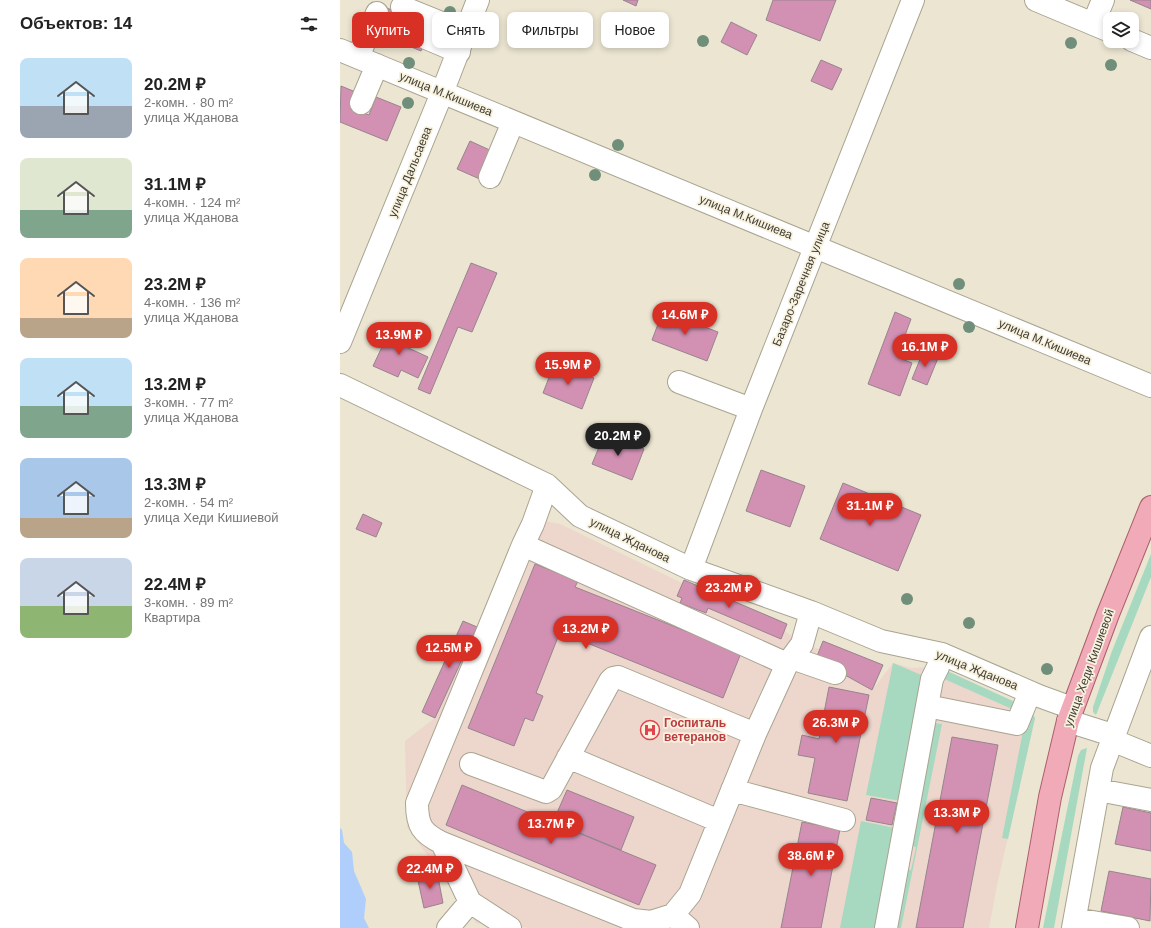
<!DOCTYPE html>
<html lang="ru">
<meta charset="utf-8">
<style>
:root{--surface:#fff;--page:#f2f2f2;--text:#222;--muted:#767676;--accent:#d93025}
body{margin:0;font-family:Arial,sans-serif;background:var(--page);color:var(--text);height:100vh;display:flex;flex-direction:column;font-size:15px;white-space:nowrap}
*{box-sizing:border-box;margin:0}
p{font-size:13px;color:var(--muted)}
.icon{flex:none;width:22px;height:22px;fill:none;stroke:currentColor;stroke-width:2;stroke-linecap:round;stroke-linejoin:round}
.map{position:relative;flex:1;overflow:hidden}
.details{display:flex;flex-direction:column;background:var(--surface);width:340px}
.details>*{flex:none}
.top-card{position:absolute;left:12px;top:12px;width:380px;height:36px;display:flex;gap:8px}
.tools{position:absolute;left:763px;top:12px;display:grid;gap:8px}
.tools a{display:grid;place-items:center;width:36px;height:36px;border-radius:8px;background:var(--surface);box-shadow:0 2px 6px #0003;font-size:20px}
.price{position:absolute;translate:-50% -34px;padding:0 9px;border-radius:14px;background:var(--accent);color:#fff;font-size:13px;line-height:26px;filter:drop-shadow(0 1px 2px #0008)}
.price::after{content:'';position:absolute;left:50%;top:24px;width:12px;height:9px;margin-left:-6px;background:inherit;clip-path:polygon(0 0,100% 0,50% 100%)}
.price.selected{background:#222;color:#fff}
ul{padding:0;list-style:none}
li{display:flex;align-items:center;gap:12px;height:100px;padding:0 20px}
li span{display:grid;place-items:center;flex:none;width:112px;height:80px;border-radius:8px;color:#555}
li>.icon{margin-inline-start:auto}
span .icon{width:48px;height:48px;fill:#fffc;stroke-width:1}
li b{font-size:17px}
h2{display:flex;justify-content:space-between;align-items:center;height:48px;padding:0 20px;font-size:17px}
.pill{padding:0 14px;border-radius:8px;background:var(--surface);box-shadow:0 2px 6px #0003;font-size:14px;line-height:36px}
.pill.selected{background:var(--accent);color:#fff}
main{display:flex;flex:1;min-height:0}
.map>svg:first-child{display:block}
</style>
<main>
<section class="details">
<h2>Объектов: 14<svg class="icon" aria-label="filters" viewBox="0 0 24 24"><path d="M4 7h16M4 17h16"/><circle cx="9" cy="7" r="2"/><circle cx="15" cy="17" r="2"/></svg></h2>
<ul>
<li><span style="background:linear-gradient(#bfe0f5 60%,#9aa5b1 0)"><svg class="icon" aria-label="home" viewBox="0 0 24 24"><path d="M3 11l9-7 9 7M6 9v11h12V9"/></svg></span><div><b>20.2M ₽</b><p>2-комн. · 80 m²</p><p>улица Жданова</p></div></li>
<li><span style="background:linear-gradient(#dfe7d0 65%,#7fa58c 0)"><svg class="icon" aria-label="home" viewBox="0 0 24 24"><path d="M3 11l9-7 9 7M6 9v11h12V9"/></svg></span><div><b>31.1M ₽</b><p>4-комн. · 124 m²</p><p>улица Жданова</p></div></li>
<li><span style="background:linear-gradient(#ffd9b3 75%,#b9a48a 0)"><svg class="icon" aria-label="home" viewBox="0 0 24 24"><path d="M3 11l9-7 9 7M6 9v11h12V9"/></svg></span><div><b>23.2M ₽</b><p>4-комн. · 136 m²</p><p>улица Жданова</p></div></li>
<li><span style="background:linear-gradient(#bfe0f5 60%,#7fa58c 0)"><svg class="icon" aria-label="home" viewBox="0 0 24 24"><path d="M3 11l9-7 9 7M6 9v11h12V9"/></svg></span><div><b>13.2M ₽</b><p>3-комн. · 77 m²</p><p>улица Жданова</p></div></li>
<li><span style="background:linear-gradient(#a9c7e8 75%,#b9a48a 0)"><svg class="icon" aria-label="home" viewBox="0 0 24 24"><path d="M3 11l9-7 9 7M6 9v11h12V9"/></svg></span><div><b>13.3M ₽</b><p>2-комн. · 54 m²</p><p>улица Хеди Кишиевой</p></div></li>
<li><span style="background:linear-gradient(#c9d6e8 60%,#8fb573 0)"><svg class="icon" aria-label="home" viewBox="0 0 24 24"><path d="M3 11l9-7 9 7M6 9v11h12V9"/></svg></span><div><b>22.4M ₽</b><p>3-комн. · 89 m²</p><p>Квартира</p></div></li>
</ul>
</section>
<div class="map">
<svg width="811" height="928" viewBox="0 0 811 928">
<rect width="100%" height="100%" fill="#ebe5d1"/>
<path fill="#edd6cb" d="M205,521L220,524L342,583L344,580L447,624L445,631L462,644L479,649L483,641L543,665L534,688L553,663L571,668L598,667L695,718L657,885L649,928H190L136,923L67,827L65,741L95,718L137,627L188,522Z"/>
<path fill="#a6d9c0" d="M811,554V577L756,715L753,712V707L772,651Z
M553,663L586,677L561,801L526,795Z
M605,670L675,702L672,709L602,678Z
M690,709L695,718L668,839L662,838L684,726Z
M594,723L602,724L561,928H551L562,869L571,870L576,847L566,845Z
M747,748L714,928H703L738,756L741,750Z
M521,821L555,828L535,928H500Z"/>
<path fill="#afcefb" d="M0,828L2,830L4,843L12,852L14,871L26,899L24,918L29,928H0Z"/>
<path fill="#d291b3" stroke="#97848d" d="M283,0H298L296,6Z
M433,0H496L480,41L426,20Z
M790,0H811V9Z
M32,2L91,26L81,51L22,27Z
M391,22L417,35L407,55L381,42Z
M481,60L502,69L492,90L471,81Z
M1,86L18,93L11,108L29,115L36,97L61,107L47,141L0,122Z
M130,141L154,152L142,180L117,169Z
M131,263L157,273L132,332L118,327L90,394L78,389Z
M323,311L378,332L367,361L312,340Z
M555,312L571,319L557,357L572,363L560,396L528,384Z
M51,328L69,336L64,346L88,357L78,378L61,370L58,377L33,366Z
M583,352L598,358L587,385L572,379Z
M215,362L254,378L242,409L203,393Z
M265,433L304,449L292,480L252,464Z
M421,470L465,486L450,527L406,511Z
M503,483L581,515L558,571L480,539Z
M23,514L42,523L36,537L16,529Z
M195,564L238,581L235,587L401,653L383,698L220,632L196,693L203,696L193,721L185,718L174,746L128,728Z
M344,580L447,624L441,639L368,608L366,613L340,603L342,598L337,596Z
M123,621L137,627L95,718L82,712Z
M483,641L543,665L532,690L476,659Z
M489,687L529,695L507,801L468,793L475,758L458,755L462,735L479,739Z
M612,737L658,745L623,928H576Z
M122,785L316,865L299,905L106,825Z
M227,790L294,817L281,850L213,822Z
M531,798L557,803L552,825L526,820Z
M783,807L811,813V851L775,844Z
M462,822L500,829L481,928H441Z
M769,871L811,879L810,921L761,911Z
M97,872L103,903L84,908L77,876Z"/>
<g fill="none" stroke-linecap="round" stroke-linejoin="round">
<g stroke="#a9a491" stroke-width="24">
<path id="minor" d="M696,0L770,31
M62,7L126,33
M753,24L763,0
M86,38L119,52
M792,40L811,48
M0,50L811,386
M18,57L37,13
M21,103L37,65
M150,177L173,122
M0,342L102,93L138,0
M339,382L411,409
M0,385L207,485L240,516L351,569L471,612L541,641L602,654L699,696L732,708
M183,545L193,524L207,485
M351,569L411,409L573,0
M452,658L495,673
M447,664L183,545L77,803C77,826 82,833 102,843L293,920L311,922L333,915L350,894L415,734L447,664L462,644L471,612
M587,706L677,724L690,692
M728,721L766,733L772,740L811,756
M228,757L379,821
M131,764L206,792L211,789L270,681L273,678L278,677L415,734
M392,790L504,820
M758,790L811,800
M102,843L130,902L170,928
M333,915L348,928
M735,919L788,928
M108,928L130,902
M546,928L592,679L598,667L602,654
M733,928L762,768L811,637"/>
</g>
<g stroke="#ac5e6b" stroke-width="24">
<path id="major" d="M687,928L710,797L728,721L768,614L811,507"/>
</g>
<use href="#minor" stroke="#fff" stroke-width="22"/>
<use href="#major" stroke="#f1aab8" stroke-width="22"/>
</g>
<g fill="#708f7a">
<circle cx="110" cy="12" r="6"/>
<circle cx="363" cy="41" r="6"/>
<circle cx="731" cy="43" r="6"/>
<circle cx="69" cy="63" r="6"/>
<circle cx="771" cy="65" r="6"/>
<circle cx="68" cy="103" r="6"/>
<circle cx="278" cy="145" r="6"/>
<circle cx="255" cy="175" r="6"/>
<circle cx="619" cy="284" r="6"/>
<circle cx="629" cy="327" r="6"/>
<circle cx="567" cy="599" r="6"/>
<circle cx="629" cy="623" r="6"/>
<circle cx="707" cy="669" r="6"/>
</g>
<defs>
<g id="hospital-ring" transform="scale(1)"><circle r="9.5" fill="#f8f2de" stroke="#e0444e" stroke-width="1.5"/><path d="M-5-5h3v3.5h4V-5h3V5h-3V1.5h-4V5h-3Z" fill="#e0444e"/></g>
</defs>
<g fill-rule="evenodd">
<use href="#hospital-ring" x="310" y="730"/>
</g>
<g text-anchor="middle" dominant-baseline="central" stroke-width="3.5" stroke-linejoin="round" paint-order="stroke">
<g font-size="12" fill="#3e3c34" stroke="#f8f2de">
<text transform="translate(106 94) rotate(22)">улица М.Кишиева</text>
<text transform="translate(70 172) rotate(-68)">улица Дальсаева</text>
<text transform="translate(406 217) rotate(22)">улица М.Кишиева</text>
<text transform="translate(461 284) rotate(-68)">Базаро-Заречная улица</text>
<text transform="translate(705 342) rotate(23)">улица М.Кишиева</text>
<text transform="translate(290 540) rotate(26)">улица Жданова</text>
<text transform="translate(749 668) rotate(-70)">улица Хеди Кишиевой</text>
<text transform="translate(637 670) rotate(22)">улица Жданова</text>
</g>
<g font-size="12" font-weight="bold" fill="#be3a42" stroke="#f8f2de" text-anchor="start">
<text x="324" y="723">Госпиталь<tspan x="324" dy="14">ветеранов</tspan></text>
</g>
</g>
</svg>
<div class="tools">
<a><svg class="icon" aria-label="layers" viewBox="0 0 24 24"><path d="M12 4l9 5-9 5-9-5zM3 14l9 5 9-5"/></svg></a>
</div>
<b class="price" style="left:345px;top:336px">14.6M ₽</b>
<b class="price" style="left:59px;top:356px">13.9M ₽</b>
<b class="price" style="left:585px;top:368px">16.1M ₽</b>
<b class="price" style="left:228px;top:386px">15.9M ₽</b>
<b class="price selected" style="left:278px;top:457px">20.2M ₽</b>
<b class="price" style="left:530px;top:527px">31.1M ₽</b>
<b class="price" style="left:389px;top:609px">23.2M ₽</b>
<b class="price" style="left:246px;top:650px">13.2M ₽</b>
<b class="price" style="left:109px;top:669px">12.5M ₽</b>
<b class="price" style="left:496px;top:744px">26.3M ₽</b>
<b class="price" style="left:617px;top:834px">13.3M ₽</b>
<b class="price" style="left:211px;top:845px">13.7M ₽</b>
<b class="price" style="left:471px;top:877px">38.6M ₽</b>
<b class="price" style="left:90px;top:890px">22.4M ₽</b>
<div class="top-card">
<a class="pill selected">Купить</a>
<a class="pill">Снять</a>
<a class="pill">Фильтры</a>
<a class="pill">Новое</a>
</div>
</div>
</main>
